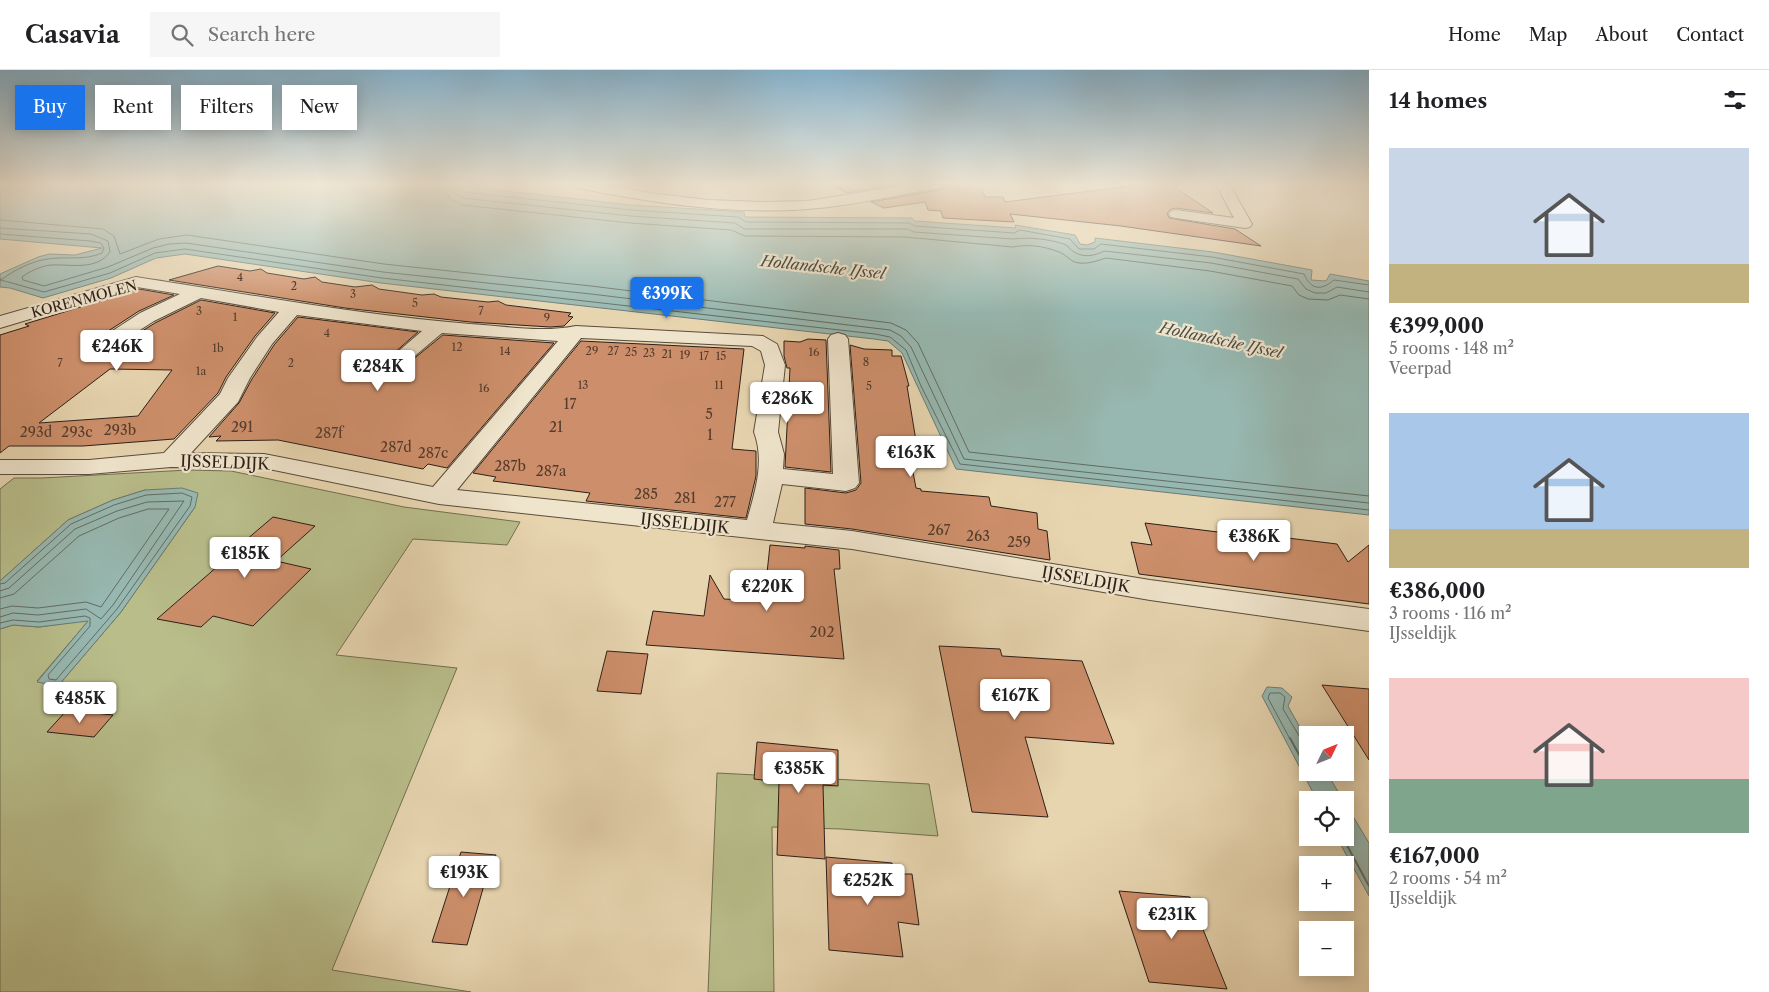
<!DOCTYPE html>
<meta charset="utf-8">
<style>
:root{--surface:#fff;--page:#f6f6f6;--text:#202124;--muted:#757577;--line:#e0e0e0;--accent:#1a73e8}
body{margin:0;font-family:"Libre Caslon Text",serif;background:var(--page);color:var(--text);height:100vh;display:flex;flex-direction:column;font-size:19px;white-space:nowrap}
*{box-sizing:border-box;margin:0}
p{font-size:16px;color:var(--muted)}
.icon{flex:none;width:28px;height:28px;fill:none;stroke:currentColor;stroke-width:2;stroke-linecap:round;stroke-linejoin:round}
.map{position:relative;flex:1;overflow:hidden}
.panel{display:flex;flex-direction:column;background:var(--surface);width:400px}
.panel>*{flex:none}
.guide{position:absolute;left:15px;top:15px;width:475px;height:45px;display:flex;gap:10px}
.needle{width:32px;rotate:47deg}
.buttons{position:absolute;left:1299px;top:656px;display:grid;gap:10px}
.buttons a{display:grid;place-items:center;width:55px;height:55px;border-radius:0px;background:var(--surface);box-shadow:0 2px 12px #0003;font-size:25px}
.price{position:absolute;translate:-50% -42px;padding:0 11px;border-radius:5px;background:#fff;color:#222;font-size:16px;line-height:32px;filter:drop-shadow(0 1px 2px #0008)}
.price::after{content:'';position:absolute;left:50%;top:30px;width:15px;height:11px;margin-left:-8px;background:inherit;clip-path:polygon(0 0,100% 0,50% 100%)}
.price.selected{background:var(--accent);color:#fff}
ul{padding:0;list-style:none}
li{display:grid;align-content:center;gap:10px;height:265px;padding:0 20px}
li span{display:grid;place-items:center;height:155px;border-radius:0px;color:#555}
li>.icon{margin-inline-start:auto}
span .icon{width:90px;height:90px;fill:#fffc;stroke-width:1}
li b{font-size:21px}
h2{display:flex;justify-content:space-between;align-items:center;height:60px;padding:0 20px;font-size:21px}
.chip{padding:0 18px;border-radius:0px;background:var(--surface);box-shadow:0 2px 12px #0003;font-size:18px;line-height:45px}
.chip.selected{background:var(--accent);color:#fff}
header{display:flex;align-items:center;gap:30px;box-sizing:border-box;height:70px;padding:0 25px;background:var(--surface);border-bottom:1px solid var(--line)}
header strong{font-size:24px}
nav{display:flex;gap:28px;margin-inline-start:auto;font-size:18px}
.search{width:350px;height:45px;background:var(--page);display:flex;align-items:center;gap:12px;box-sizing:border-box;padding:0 18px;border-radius:0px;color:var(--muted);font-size:19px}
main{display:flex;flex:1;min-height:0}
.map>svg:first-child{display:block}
</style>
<header>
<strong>Casavia</strong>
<div class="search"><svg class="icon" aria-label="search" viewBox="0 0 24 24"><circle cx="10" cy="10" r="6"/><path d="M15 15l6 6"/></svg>Search here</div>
<nav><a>Home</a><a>Map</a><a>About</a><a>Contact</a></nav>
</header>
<main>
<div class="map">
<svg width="1369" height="922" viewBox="0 0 1369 922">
<rect width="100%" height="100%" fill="#e7d5b0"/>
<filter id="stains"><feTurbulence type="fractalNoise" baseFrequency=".004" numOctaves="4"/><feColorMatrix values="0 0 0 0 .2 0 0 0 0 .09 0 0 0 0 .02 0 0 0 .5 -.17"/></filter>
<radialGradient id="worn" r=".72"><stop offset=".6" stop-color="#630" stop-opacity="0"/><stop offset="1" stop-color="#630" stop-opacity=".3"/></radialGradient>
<path fill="#b8bd8a" stroke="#726e50" d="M188,400L231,401L404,437L520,452L507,475L413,469L336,585L457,598L332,900L471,922H0V559L13,555L39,557L89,550L37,611L58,616L121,542L195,437L145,420L113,430L68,450L0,511V419L14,408H42Z
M717,703L929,714L938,766L841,759L772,757L774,922H708Z"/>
<path fill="#97b8b1" stroke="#6c7b73" d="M0,114H443L631,135L744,142L745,147L912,148L915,151L1016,158L1015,155L1075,165L1080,174L1087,175L1095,172V168L1213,182L1312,200L1311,210L1326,211L1330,204L1369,211V445L956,399L902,283L888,271L874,269L381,213L185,184L156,188L111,208L43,228L10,218L0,217V204L38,187L49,184L75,185L102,178L0,169Z
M182,418L198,423L195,437L121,542L58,616L37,612L88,551L39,557L13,555L0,559V511L68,450L113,430L145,420Z
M1267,617L1282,618L1292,627L1288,636L1307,670L1308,702L1327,703L1343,730H1317L1262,626Z
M1345,733L1369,773V826L1337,768H1345Z"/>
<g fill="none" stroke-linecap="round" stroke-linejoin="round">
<path stroke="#626c64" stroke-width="1" d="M444,114L449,128L462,135L630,153L731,160L745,166L905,167L1013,177C1028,174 1044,176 1059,182C1067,185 1070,192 1079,193C1088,194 1097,191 1106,188L1210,201L1292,216L1299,225L1308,229L1328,230L1340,225L1369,229
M452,114L454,123L462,128L630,146L735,153L744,159H907L914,162L1013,169C1030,167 1048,169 1064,174C1068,176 1070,179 1074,182C1084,188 1094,186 1104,181L1211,193L1298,209L1306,219L1315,223H1326L1337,217L1369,222
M458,114L459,119L464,122L631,140L738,147L746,152L909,153L915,156L1014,163L1020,160L1070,169L1079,179H1094L1101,174L1212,187L1304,204C1311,220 1321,221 1334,210L1369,215
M0,150L103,159L114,166L120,184L159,169L187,165L384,194L591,216L891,253L906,260L918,273L969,382L1369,426
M0,158L91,164L108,171L110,182C96,201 71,194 51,195C41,196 30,201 22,207L23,210L44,216L108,197L153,178L169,174L186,173L383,202L591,224L890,260L901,266L911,277L964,389L1369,433
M0,164L90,171L101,173L104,178L102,183C84,191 67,186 48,189C32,191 14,200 1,210L0,208
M0,212L1,210L44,222L110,203L155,183L185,179L382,208L875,264L890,267L906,280L921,316L960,394L1369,440
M0,514L5,513L71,454L114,435L146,425L182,423L192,427L190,436L117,539L56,610L49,609L48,605L90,556V548L85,546L39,552L13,550L0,553
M0,521L9,518L75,459L117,441L147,432L184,431L113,535L101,549L86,539L38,545L13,543L0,547
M0,528L14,524L79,466L119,448L148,439H169L101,537L86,532L38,538L12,536L0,539
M1290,669L1268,628L1270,623H1280L1285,627L1283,639L1301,669"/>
<path stroke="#626c64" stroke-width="2" d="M1290,668L1308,701
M1300,668L1308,671
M1343,768L1369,816"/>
</g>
<path fill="#cd8f6b" stroke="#2c1f17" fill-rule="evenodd" d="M829,114H899L848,123Z
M949,114H980L985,127H1003L1005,132L1145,114H1170L1213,143L1176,138L1171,139L1167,143L1169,148L1235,159L1261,176L1121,156L1010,144L1014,152L943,148L941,141L928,140L925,132L884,138L871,132L939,120Z
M218,196L250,201L261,199L267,203L304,209L315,207L322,212L355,217L372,215L379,219L422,225L434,224L441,227L488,232L498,231L506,235L571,243L568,246L573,247L564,256L550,257L470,252L345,238L169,210Z
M139,219L174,225L139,241L96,269L92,275L96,280L134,283L142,281L146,275L142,270L131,268L155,253L201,230L275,243L255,266L226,307L218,323L174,369L83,376H9L0,383V265L29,256L25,254ZM110,299L172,300L138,346L39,353Z
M298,247L418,262L386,290L388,296L396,299L405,296L443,265L554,273L447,398L428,394L423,399L278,370L216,371L221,366L209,367L239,333L252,309L274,275Z
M808,269L826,270L831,402L785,397L790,298H787L784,286V271L800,272Z
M581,271L744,279L732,379L756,381V406L746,448L586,431L590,423L493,411L496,407L473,403Z
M850,275L864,279L892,280V286H901L909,316H907L917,377L909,381L916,418L921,419V421L989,427L991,436L1037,443L1038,459L1047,461L1050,490L852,459L805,454V418L846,423L856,420L861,413Z
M273,447L315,456L276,491L311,499L253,556L213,546L201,557L157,549L234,482L229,472L246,470Z
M1221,451L1257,455L1263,465L1337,474L1348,492L1369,475V534L1139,504L1131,472L1152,475L1145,453L1226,463Z
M770,475L805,478V476L839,480L840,499H834L844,589L646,575L653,541L704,546L710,505L724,529L764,531Z
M939,576L1000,579L1002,586L1082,591L1114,674L1025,667L1048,747L972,742Z
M607,581L648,584L641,624L597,621Z
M1322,615L1369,619V690Z
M67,640L113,645L94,667L47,662Z
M757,672L838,680V716L823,715L825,789L777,785L779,712L754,709Z
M461,782L496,785L489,808H486L467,875L432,872Z
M826,787L892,793L894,804H912L919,855L898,852L903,887L829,880Z
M1119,821L1190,827L1227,919L1149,912Z"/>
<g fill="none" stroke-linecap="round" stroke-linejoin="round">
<g stroke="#5b4c3d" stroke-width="2">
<path id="minor" d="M572,114H599L657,124L709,130L762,132L808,131L913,114H945L939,118C895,125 852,136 808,139C731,145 653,133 578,118Z
M1216,114H1229L1252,154L1250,157L1245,158L1176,148L1171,147L1169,144L1171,141L1176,140L1234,148Z
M136,207C247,224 358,245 470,254C505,256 541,263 576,256L763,266L777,274L785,295L778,362L784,384L783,399L833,404L828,269L831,265L838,263L845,265L848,269L859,413L855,418L846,421L782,414L773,453L852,461L1150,510L1369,539V561L1150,530L852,479L439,434L264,398L171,397L89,404H0V390H89L164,383L220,324L228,308L257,267L279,242L201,228L154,251L126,269L141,271L144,275L141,279L134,281L97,279L94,275L97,271L140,243L180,224L137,217L0,258V246ZM297,245L422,261L387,291L390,295L397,297L404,295L442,263L558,271L433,417L264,384L191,383L238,332L250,308L272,274ZM581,268L752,276L761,281L765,295L754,362C765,391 755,422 747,450L457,420Z"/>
</g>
<use href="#minor" fill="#efe4cc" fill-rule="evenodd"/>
</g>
<linearGradient id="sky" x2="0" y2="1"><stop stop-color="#87b6d2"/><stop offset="0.47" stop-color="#f4ecdb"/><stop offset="1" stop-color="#f4ecdb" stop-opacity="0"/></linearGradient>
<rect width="1369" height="243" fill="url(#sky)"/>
<g text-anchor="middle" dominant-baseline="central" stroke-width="4.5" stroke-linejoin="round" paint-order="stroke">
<g font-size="11" fill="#543b2c">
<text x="240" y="207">4</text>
<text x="294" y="216">2</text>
<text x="353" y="224">3</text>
<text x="415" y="233">5</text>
<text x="199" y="241">3</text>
<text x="481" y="241">7</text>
<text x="235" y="247">1</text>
<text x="547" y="248">9</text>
<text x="327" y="263">4</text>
<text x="457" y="277">12</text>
<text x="218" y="278">1b</text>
<text x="505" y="281">14</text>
<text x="592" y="281">29</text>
<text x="613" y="281">27</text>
<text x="631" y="282">25</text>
<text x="814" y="282">16</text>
<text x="649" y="283">23</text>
<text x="667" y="284">21</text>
<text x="685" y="285">19</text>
<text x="704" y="286">17</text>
<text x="721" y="286">15</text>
<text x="866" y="292">8</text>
<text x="60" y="293">7</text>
<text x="291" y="293">2</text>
<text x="201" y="301">1a</text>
<text x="583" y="315">13</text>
<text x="719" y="315">11</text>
<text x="869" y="316">5</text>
<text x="484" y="318">16</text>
</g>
<g font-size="14" fill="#2c1f17" stroke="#efe4cc">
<text transform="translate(84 229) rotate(-15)">KORENMOLEN</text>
</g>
<g font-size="14" fill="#543b2c">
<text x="570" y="334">17</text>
<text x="709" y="344">5</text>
<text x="242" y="357">291</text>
<text x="556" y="357">21</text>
<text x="120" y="360">293b</text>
<text x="36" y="362">293d</text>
<text x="77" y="362">293c</text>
<text x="329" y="363">287f</text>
<text x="710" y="365">1</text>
<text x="396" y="377">287d</text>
<text x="433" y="383">287c</text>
<text x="510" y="396">287b</text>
<text x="551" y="401">287a</text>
<text x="646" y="424">285</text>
<text x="685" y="428">281</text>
<text x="725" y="432">277</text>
<text x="939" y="460">267</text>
<text x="978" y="466">263</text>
<text x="1019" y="472">259</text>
<text x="822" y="562">202</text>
</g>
<g font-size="15" font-style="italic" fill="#4c4d45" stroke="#efe4cc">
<text transform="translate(823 197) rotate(6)">Hollandsche IJssel</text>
<text transform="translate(1221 270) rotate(12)">Hollandsche IJssel</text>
</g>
<g font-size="16" fill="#2c1f17" stroke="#efe4cc">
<text transform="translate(225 392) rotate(2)">IJSSELDIJK</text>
<text transform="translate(685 453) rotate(6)">IJSSELDIJK</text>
<text transform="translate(1086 509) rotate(10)">IJSSELDIJK</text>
</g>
</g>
<rect width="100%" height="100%" filter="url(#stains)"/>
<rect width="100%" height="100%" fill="url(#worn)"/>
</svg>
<div class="buttons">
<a><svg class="needle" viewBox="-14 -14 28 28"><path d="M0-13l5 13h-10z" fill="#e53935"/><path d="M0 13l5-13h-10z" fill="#757577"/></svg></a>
<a><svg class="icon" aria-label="locate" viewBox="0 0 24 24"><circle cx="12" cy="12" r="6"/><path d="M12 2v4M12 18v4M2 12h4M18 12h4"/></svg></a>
<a>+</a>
<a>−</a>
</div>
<b class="price selected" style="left:667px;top:249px">€399K</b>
<b class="price" style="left:117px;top:302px">€246K</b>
<b class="price" style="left:378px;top:322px">€284K</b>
<b class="price" style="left:787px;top:354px">€286K</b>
<b class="price" style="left:911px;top:408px">€163K</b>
<b class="price" style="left:1254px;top:492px">€386K</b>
<b class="price" style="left:245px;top:509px">€185K</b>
<b class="price" style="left:767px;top:542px">€220K</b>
<b class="price" style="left:1015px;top:651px">€167K</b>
<b class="price" style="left:80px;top:654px">€485K</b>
<b class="price" style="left:799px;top:724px">€385K</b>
<b class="price" style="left:464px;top:828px">€193K</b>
<b class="price" style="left:868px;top:836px">€252K</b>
<b class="price" style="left:1172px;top:870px">€231K</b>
<div class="guide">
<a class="chip selected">Buy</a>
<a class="chip">Rent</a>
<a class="chip">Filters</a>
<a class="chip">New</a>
</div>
</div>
<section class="panel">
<h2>14 homes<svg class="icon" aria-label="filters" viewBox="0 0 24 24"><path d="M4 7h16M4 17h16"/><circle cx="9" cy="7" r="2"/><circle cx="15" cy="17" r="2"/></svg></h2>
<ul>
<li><span style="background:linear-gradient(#c9d6e8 75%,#c2b280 0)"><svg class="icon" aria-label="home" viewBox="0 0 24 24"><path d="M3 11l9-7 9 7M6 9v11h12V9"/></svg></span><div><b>€399,000</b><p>5 rooms · 148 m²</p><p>Veerpad</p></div></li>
<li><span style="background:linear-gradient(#a9c7e8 75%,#c2b280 0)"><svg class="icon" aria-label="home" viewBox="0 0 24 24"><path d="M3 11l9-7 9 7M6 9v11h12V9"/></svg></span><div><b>€386,000</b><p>3 rooms · 116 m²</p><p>IJsseldijk</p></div></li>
<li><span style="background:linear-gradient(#f6c9c9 65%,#7fa58c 0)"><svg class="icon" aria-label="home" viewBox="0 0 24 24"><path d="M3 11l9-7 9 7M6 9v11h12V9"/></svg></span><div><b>€167,000</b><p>2 rooms · 54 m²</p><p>IJsseldijk</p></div></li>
</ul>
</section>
</main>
